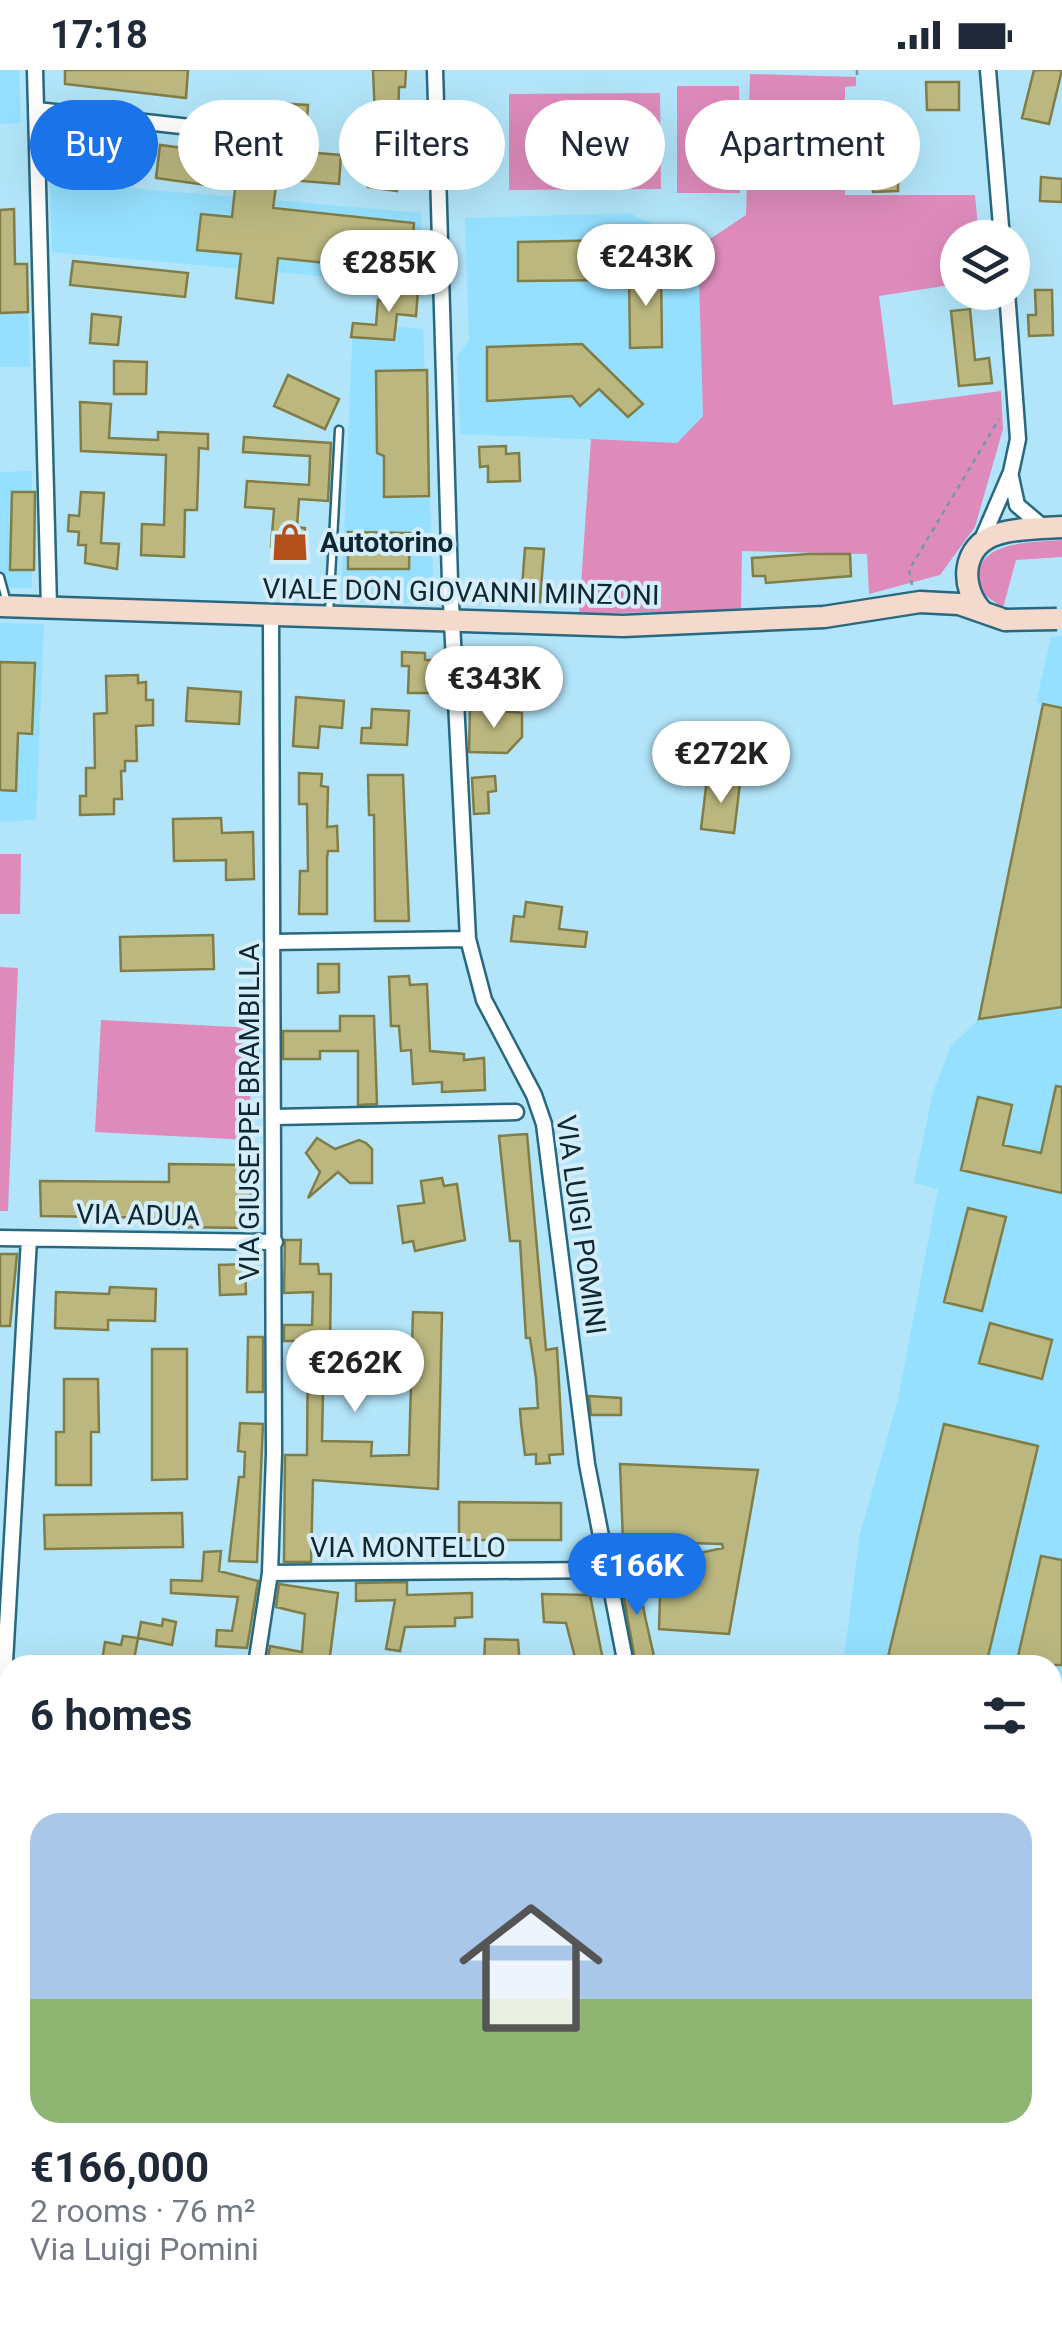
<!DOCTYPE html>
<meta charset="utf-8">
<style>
:root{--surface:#fff;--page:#f6f6f7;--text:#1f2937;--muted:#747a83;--accent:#1a73e8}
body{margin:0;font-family:Roboto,sans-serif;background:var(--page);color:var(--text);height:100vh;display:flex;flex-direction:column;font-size:38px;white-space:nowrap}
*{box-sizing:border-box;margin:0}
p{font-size:32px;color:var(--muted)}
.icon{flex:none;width:55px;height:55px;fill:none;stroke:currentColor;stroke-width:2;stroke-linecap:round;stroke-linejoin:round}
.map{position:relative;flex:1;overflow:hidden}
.sheet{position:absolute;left:0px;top:1585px;width:1062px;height:670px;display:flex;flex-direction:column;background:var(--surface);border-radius:30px 30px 0 0;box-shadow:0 10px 40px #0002}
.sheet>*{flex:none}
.top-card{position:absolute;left:30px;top:30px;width:1002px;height:90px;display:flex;gap:20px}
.controls{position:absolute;left:940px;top:150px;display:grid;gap:20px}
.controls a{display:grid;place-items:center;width:90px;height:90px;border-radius:50%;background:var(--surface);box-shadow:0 10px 40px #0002;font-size:50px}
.price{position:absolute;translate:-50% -85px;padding:0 22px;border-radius:35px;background:#fff;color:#222;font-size:32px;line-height:65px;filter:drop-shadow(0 2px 5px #0008)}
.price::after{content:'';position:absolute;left:50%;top:60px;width:30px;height:22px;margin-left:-15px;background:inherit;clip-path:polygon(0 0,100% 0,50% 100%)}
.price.active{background:var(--accent);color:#fff}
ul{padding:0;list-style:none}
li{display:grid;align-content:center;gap:20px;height:530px;padding:0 30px}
li span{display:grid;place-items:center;height:310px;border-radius:30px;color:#555}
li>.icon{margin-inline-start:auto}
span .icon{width:180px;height:180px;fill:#fffc;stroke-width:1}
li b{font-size:42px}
h2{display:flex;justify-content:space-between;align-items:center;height:120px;padding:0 30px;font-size:42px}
.chip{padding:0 35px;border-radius:45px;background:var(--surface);box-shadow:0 10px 40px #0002;font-size:35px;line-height:90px}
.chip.active{background:var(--accent);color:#fff}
.status{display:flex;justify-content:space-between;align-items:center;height:70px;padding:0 50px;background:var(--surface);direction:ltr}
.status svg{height:28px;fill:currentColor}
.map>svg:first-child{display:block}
</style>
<div class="status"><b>17:18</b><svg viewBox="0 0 49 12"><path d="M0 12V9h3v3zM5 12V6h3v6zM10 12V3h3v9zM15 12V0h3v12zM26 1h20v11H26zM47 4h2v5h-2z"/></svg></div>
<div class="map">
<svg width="1062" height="2255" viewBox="0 0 1062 2255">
<rect width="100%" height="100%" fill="#b2e5f9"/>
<path fill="#95e0fe" d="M0,0H19L21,53L0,54Z
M50,111L421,143L422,215L52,182Z
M630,143L698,177L703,347L677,373L460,364L457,286L469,271L465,148Z
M27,194L30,297H0V195Z
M353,253L423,259L434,533L341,532Z
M32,401V518L0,517V402Z
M0,553L44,554L36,750L0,752Z
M1062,566V2078L1053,2107L1052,1595H843L860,1464L898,1329L938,1119L914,1113L933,1022L951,976L979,949L1042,635L1036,632L1051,567Z
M819,2245H936L933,2255H820Z"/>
<path fill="#de8bbb" d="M750,4L856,7V16L845,17V125H975L979,167L958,168L957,214L879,226L893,335L1001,321L1003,359L975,457L940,505L869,524L867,484L742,481L741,540L579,544L591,369L677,373L703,346L698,177L746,145Z
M677,16H739L740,123H677Z
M660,23L661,119L509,120V24Z
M1062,470V487L1016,490L1003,538L982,523C964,470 1028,473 1062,470Z
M0,784H21L20,844H0Z
M0,897L18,898L8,1141H0Z
M101,950L254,958L248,1070L95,1062Z"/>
<path fill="#bbb77f" stroke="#817d47" stroke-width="2.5" d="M65,0H188L186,28L65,14Z
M373,0H406L405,17H399L398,47H408L409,82H402L397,121L368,117L371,96L377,97Z
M1034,0H1062L1049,54L1022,48Z
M926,12H959V40H927Z
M273,33L308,35L305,82L341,85L339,114L277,109L273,138L414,153L412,180L377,182L376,198L278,188L273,233L236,228L241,184L197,180L201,144L232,147L235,119L156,108L160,75L199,80L200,75L269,76Z
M65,60L96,64L95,76L114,79L111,104L91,101L90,108L59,104Z
M887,96V104L898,103V121L873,122L872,97Z
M1041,107L1062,109V132L1040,131Z
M14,139L15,194H27L28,242L0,243V140Z
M614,170V210L518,211V172Z
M73,191L188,203L185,227L70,215Z
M661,200L662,277L630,278L629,201Z
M387,218L418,220L416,246L397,244L394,270L351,267L353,253L376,255L378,230L386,231Z
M1035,220H1052L1053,265L1029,266L1028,245H1036Z
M970,239L975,290L989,288L992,313L959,316L951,241Z
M92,244L121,247L118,275L90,273Z
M582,274L643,334L628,347L599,319L580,336L572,326L487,331V277Z
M114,291L147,292L146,324H114Z
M427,300L429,426L384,427V386L377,383L376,301Z
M288,305L339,329L325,359L274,336Z
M80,332L111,334L109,368L158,370V362L208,364V379L199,378L197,440H185L184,487L141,485L142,454L164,455L166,385L81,381Z
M244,367L331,373L328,431L299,429L297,457L305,458L304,479L271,477L274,439L245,437L247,411L309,415L310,386L243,382Z
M506,376V384L519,383L520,411L488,412V396L480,397L479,377Z
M12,422H35L34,500H10Z
M81,422L104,423L101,473L119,474L117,499L85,493L86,475H78L79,462L68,461L69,445L79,446Z
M348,462L410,463L409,499H348Z
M525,478L544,479L540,532L521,530Z
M809,484H850L851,506L766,513L765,506H753L752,488Z
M402,582L425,583V590H435V623H408L409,596H402Z
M0,592L35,593L32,664L18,663L16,721L0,720Z
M138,605V613L146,612V630H153V655L136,656L137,691H125V701H121L122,729H114V744L80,745V726H86V698H95L94,644L107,643L106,606Z
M188,618L241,622L239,654L186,651Z
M296,627L344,631L342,658L320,656L318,678L293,676Z
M1043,634L1062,638V937L979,949Z
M470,638L522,643V667L507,683L469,682Z
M372,639L409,641L407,675L361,673L362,658H371Z
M299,703L322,704L321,716L328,717L327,757L337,756L338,781H328L327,788V844H299L300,801H308L307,734H299Z
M368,705H403L409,851H375L374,745H369Z
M495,706L496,721L488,722L489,743L474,744L472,708Z
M707,709L740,713L734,763L701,759Z
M221,748L222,763L253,762L254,809L226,810V790L174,791L173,749Z
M526,832L562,837L559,859L587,862L585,877L511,871L514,846L524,847Z
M213,865L214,899L121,901L120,867Z
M318,894H339V922L318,923Z
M409,906L410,915L427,914L430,981L464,984V990L484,988L485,1020L442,1022V1012L413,1014L411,980L401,981L399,956H391L389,907Z
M340,946H374L377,1034L358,1035V981H320V989H283V961H340Z
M1056,1016L1062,1017V1123L961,1100L978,1027L1012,1035L1003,1075L1041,1083Z
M527,1064L546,1280L557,1278L563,1384L549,1385L550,1393L536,1394V1384L525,1385L521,1353L520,1339L538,1338L536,1308L530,1268H526L520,1171H510L499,1066Z
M317,1068L335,1079L359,1070L366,1073L372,1079V1113H350L338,1102L308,1128L320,1102L306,1083Z
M169,1094L251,1095L250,1158L168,1157V1148L41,1146L40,1111L169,1112Z
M442,1108L444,1116L457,1114L465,1170L415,1181L413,1171L403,1173L398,1136L424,1133L421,1111Z
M968,1138L1006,1147L982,1241L944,1232Z
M285,1170H301L300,1194H318L319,1204H331L330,1271H324L322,1371L372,1372L371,1386L409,1385L413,1242L442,1243L438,1419L313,1410L311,1492H284L285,1385H307L308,1271H284V1255H312L313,1222L284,1223Z
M0,1184H17L10,1256H0Z
M245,1194L246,1224L220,1225L219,1195Z
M110,1217L156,1219L155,1251L108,1250V1260L55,1258L56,1222L109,1224Z
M990,1253L1052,1270L1042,1309L979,1293Z
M248,1267H263V1322H247Z
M152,1279H187V1409L152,1410Z
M64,1309H98L99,1362H91V1415H56V1362H64Z
M589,1326L621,1328V1345H591Z
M240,1353L263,1354L257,1492L229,1491L239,1407H244L245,1382L238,1381Z
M944,1354L1038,1376L986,1595H886Z
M620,1394L758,1400L729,1564L659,1559L661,1491L723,1478L722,1474L623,1471Z
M459,1432L561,1433V1470H459Z
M182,1443L183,1477L45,1479L44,1445Z
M221,1481L219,1501L258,1511L247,1578L216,1576L217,1560L232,1561L238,1527L171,1523V1510L202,1511L204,1482Z
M1041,1486L1062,1490V1595H1016Z
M635,1497L646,1551L656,1595H636L619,1501Z
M407,1512V1525L472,1523V1547L455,1548V1556L405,1557L400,1581L386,1579L395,1530L356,1531V1513Z
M279,1514L338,1523L330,1586L338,1587L337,1595H267L270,1576L302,1582L305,1544L276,1537Z
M542,1524L590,1525L604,1595H577L566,1553L544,1552Z
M163,1549L176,1552L172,1575L138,1568L141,1552L162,1556Z
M123,1566L138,1568L133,1595L102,1591L105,1572L121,1575Z
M485,1569L518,1570L520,1595H484Z"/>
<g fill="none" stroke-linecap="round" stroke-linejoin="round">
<g stroke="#286980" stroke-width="11">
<path id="lane" d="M0,507L7,533
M329,543L339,360"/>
</g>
<g stroke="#286980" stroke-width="19">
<path id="street" d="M35,0L49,537
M435,0L450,512L468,869L484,930L534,1025L544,1054L587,1394L626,1595
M988,0L1002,168
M37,40L235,62
M1011,407L1017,435L1043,457
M980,474L1011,402L1018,369L1007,222
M272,872L468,869
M274,1047L516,1042
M0,1168L275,1172
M270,1503L606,1500
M256,1595L270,1503L274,1384L271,547
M0,1680L29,1169
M0,1844L10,1845
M0,2191H10
M255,2245L258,2255
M679,2245L681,2255
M74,2255L76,2245"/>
</g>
<g stroke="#286980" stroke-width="25">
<path id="secondary" d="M0,536L623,556L824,547L920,532L959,534L1005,550
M983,542C959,518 961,475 998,464C1017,458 1041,458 1062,457"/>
</g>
<g stroke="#fff" stroke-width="28">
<path id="primary" d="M1052,2198L1062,2167
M1023,2255L1030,2245"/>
</g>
<path stroke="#7099a9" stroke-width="2.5" stroke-dasharray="5 5" stroke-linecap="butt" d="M857,5V0
M912,515L909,500L999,349
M1052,2119L1062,2089"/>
<use href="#lane" stroke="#fff" stroke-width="6"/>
<use href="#street" stroke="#fff" stroke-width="14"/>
<use href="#secondary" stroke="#f4d9cd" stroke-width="20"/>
<use href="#primary" stroke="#e9b39b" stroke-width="22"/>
<g stroke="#286980" stroke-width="25" stroke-linecap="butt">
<path id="secondary-bridge" d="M1005,550L1057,549"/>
</g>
<use href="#secondary-bridge" stroke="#f4d9cd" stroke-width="20"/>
</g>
<defs>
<g id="shop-bare" transform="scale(3)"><path d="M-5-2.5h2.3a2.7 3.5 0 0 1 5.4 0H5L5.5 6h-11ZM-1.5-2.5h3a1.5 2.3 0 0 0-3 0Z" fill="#b3501a" stroke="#d4edf8" stroke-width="2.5" paint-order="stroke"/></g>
</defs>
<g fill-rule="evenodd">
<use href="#shop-bare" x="290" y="472"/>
</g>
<g text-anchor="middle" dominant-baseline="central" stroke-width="8" stroke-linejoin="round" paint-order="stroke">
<g font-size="28" font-weight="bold" fill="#0d2831" stroke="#d4edf8" text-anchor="start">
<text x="320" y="472">Autotorino</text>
</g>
<g font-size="28" fill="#0d2831" stroke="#d4edf8">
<text transform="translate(461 522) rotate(1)">VIALE DON GIOVANNI MINZONI</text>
<text transform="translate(249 1042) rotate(-90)">VIA GIUSEPPE BRAMBILLA</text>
<text transform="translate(138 1145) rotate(1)">VIA ADUA</text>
<text transform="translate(581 1155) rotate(82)">VIA LUIGI POMINI</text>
<text x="408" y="1477">VIA MONTELLO</text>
</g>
</g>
</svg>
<div class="controls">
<a><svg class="icon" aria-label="layers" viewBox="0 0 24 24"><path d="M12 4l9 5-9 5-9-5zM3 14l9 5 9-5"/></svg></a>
</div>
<b class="price" style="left:646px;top:239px">€243K</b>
<b class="price" style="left:389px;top:245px">€285K</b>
<b class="price" style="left:494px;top:661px">€343K</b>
<b class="price" style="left:721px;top:736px">€272K</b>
<b class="price" style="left:355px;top:1345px">€262K</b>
<b class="price active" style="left:637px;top:1548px">€166K</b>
<div class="top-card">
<a class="chip active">Buy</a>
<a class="chip">Rent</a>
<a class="chip">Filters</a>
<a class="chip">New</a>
<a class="chip">Apartment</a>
</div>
<section class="sheet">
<h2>6 homes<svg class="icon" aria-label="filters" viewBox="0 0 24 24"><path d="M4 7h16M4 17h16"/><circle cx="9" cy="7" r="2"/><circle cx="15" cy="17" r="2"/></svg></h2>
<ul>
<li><span style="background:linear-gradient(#a9c7e8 60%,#8fb573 0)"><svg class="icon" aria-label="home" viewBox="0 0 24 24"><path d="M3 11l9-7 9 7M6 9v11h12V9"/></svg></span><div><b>€166,000</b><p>2 rooms · 76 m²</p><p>Via Luigi Pomini</p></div></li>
</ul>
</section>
</div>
